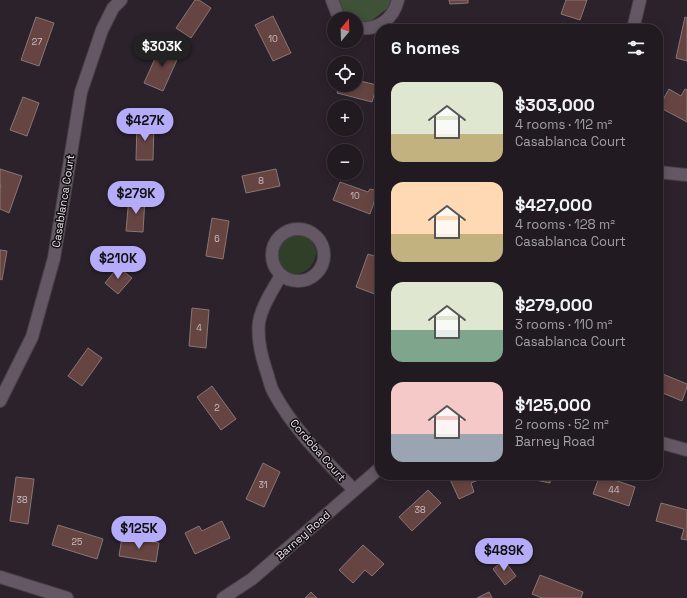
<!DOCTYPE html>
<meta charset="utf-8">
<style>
:root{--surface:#211a21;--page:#2d272e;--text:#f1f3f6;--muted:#a2a1a5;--line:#3e383f;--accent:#b4acf9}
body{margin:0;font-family:"Space Grotesk",sans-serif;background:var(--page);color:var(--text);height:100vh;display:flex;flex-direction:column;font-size:15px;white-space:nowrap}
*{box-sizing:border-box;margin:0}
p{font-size:13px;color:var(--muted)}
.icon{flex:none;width:22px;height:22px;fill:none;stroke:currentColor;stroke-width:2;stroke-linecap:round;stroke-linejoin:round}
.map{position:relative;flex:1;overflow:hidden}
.sheet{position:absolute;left:375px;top:24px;width:288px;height:456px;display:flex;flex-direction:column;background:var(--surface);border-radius:16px;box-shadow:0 2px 10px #0003,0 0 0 1px var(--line)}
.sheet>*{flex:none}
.needle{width:26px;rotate:19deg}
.fabs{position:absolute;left:327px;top:12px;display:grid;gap:8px}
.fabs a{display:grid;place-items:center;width:36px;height:36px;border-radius:50%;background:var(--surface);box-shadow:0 2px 10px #0003,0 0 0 1px var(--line);font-size:20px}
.price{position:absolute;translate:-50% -34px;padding:0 9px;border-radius:14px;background:var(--accent);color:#111;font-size:13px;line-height:26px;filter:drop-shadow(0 1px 2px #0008)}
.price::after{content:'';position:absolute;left:50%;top:24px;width:12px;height:9px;margin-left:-6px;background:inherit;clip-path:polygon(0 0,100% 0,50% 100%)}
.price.active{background:#222;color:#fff}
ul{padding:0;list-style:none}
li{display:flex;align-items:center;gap:12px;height:100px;padding:0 16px}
li span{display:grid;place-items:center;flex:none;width:112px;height:80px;border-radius:12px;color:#555}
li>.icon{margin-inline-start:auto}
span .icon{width:48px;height:48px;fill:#fffc;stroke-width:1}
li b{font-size:17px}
h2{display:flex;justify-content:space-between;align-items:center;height:48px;padding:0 16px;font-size:17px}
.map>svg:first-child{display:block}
</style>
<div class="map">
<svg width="687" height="598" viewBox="0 0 687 598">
<rect width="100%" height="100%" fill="#2c222c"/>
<path fill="#303f28" d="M300,234L312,241L317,252C312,270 307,272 290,276L282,271C279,262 276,248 285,240C288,237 296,236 300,234Z"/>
<path fill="#3f5136" d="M338,0H391L388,8L366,25L356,24V19H350L346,15Z"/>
<path fill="#664442" stroke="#887675" d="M195,0H199L211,8L191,38L176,28Z
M449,0H468V3L450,4Z
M566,0H587L580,20L561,14Z
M273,16L291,53L273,61L255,25Z
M36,17L54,23L39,66L21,60Z
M685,17L687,18V61L676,58Z
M161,45L180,53L163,91L144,83Z
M356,80L377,85L372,102L337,93L339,85H356Z
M669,89L681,96L685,89L687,90V122L659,107Z
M23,97L39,103L27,136L10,130Z
M137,124H154L153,160H136Z
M0,169L22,176L9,213L0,209V189L1,185H0Z
M276,169L280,186L246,193L242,176Z
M340,182L368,192L370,189L378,191L370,214L333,200Z
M129,197L145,198L143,232L126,231Z
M212,218L229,221L223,259L206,256Z
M0,250L7,251L2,280L0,279Z
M368,254L380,258V296L356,287Z
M118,267L132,278L118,294L105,283Z
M192,308L209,310L206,348L189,346Z
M88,348L102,358L82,386L68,376Z
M658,372L687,384V387L682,401L658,391Z
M212,386L236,419L221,430L197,397Z
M263,463L280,472L264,507L246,499Z
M448,475H490L471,483L474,492L459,499Z
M511,475H551L550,483Z
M600,475L635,487L629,506L593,494Z
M16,477L34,479L28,524L10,521Z
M428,490L441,503L412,531L399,517Z
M661,503L687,510V540L681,539L684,529L656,521Z
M222,521L230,538L195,554L185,533L199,526L202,531Z
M58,525L103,539L97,559L52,545Z
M122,537L159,543L156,562L119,556Z
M363,545L384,564L372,576L365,570L353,583L339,570Z
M504,560L516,576L505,585L493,569Z
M540,575L583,592L581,598H542L532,594Z
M311,592L317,598H305Z
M489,592L492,598H477Z"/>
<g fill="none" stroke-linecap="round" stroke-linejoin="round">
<g stroke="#484048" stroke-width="14">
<path id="street" d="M332,0L337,13L342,19
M356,27C376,32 393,20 398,0
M633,29L640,0
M658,172L687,175
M272 255a26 26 0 1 1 52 0a26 26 0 1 1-52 0Z
M281,275C273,290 262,305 259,322C257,339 261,355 266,370C269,378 270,386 274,393C294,430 325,460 354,490
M0,401L32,337L54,258L81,92L102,30L113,8L121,0
M658,442L687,450
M0,577L67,598
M223,598L252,579L380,468"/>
</g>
<use href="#street" stroke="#635863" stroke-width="12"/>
</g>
<g text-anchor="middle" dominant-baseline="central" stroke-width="3" stroke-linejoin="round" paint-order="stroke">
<g font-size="9" fill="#cbbec2">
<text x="273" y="39">10</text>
<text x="37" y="42">27</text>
<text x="261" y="181">8</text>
<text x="355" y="196">10</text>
<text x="217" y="239">6</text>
<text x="199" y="328">4</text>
<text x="217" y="408">2</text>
<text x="263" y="485">31</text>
<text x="614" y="490">44</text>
<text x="22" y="500">38</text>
<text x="420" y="510">38</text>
<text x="77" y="542">25</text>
</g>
<g font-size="11" fill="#ede6ed" stroke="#110d11">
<text transform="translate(63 201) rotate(-81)">Casablanca Court</text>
<text transform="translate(318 450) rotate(49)">Cordoba Court</text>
<text transform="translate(303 535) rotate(-41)">Barney Road</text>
</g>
</g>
</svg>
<div class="fabs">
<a><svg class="needle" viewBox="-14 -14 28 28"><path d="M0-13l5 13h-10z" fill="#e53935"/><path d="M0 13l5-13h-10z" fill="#a2a1a5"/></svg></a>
<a><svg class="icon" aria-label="locate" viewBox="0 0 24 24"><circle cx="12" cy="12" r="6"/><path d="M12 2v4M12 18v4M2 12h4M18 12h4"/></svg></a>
<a>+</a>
<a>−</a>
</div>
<b class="price active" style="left:162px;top:68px">$303K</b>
<b class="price" style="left:145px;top:142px">$427K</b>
<b class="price" style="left:136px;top:215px">$279K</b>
<b class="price" style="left:118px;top:280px">$210K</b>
<b class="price" style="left:139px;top:550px">$125K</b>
<b class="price" style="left:504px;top:572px">$489K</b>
<section class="sheet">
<h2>6 homes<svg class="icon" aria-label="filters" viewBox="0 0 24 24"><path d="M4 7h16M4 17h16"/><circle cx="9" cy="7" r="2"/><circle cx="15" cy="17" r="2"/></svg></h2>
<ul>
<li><span style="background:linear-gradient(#dfe7d0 65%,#c2b280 0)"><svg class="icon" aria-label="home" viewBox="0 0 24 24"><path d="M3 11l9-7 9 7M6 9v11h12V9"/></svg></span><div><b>$303,000</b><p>4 rooms · 112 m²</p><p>Casablanca Court</p></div></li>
<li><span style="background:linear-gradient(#ffd9b3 65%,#c2b280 0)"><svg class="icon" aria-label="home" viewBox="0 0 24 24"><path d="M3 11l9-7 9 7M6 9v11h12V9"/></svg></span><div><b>$427,000</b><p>4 rooms · 128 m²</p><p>Casablanca Court</p></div></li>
<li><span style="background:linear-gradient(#dfe7d0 60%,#7fa58c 0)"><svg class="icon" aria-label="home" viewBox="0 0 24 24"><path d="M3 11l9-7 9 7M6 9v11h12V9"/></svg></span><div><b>$279,000</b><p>3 rooms · 110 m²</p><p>Casablanca Court</p></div></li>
<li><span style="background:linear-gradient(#f6c9c9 65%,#9aa5b1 0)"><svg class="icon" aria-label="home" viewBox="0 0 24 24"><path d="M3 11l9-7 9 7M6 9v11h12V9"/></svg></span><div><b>$125,000</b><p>2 rooms · 52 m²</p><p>Barney Road</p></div></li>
</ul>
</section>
</div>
